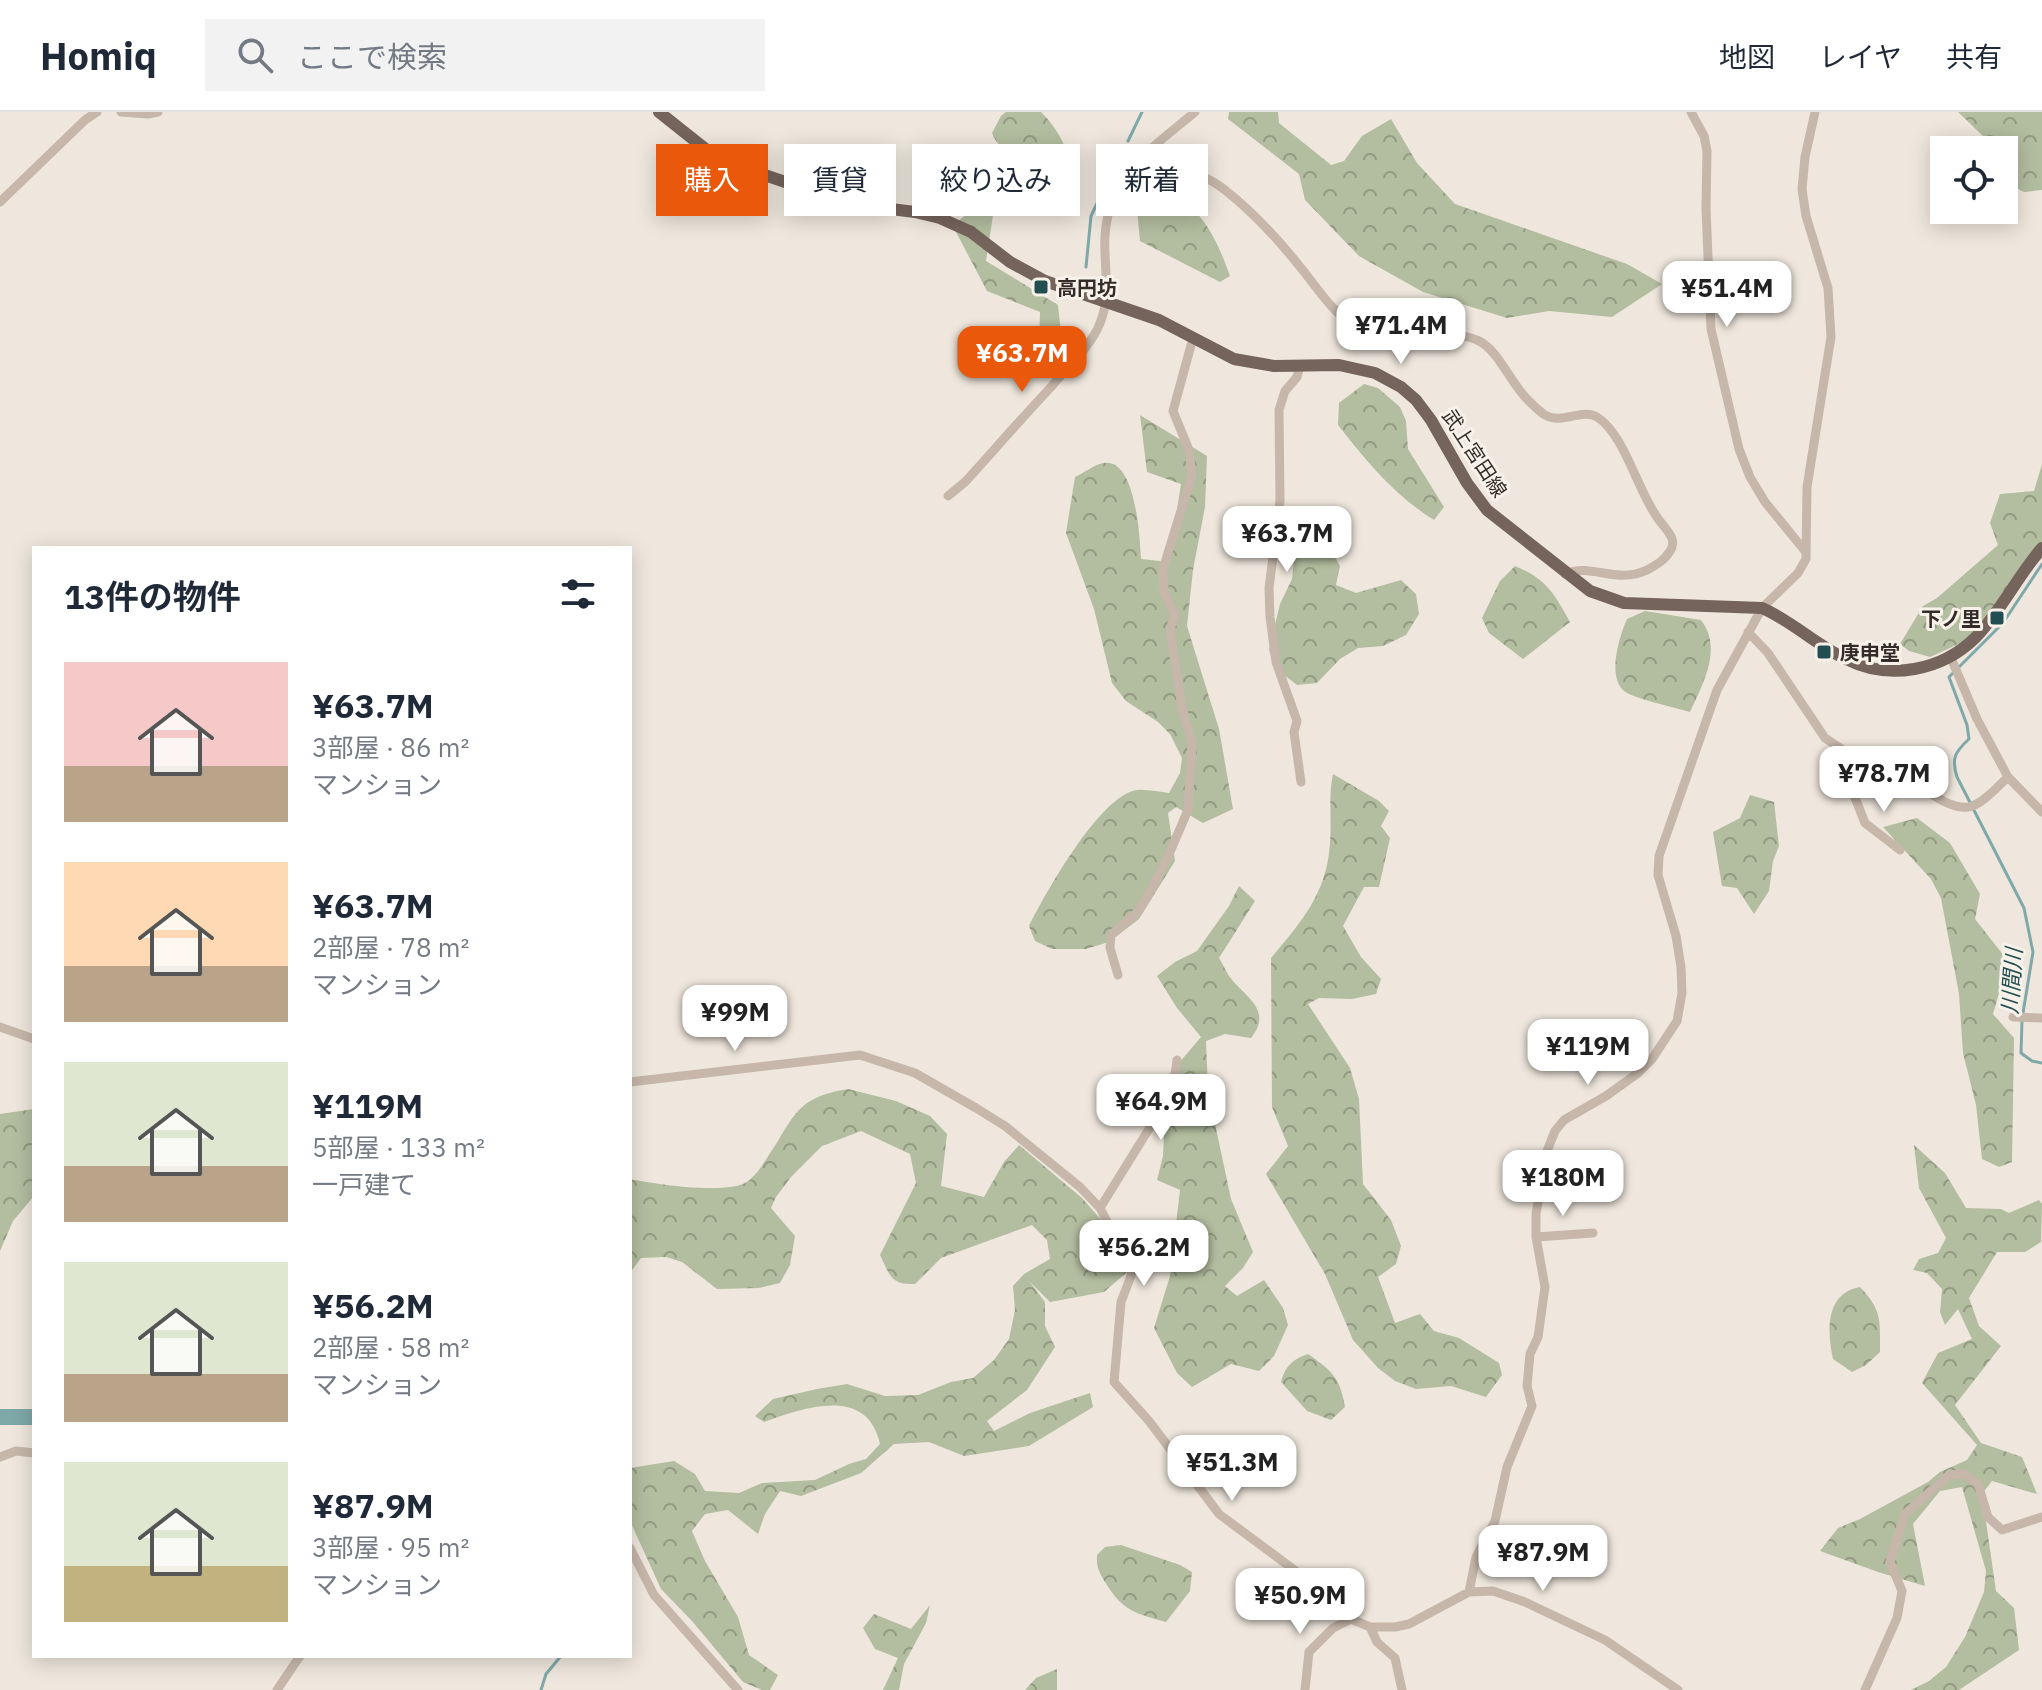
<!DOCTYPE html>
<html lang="ja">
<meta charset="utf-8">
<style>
:root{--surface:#fff;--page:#f2f2f3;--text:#1f2937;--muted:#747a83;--line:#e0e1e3;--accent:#ea580c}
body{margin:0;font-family:"IBM Plex Sans","Noto Sans JP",sans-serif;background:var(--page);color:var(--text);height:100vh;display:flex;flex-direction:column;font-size:30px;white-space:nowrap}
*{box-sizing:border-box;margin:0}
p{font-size:26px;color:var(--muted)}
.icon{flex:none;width:44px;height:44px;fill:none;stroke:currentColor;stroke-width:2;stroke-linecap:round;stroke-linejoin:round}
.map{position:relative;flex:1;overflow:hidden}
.drawer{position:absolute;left:32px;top:434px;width:600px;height:1112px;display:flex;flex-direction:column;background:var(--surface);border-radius:0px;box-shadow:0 4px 20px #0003}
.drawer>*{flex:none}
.banner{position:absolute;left:656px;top:32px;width:760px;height:72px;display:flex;gap:16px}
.fabs{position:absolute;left:1930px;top:24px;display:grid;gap:16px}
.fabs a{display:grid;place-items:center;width:88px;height:88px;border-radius:0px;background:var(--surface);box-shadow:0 4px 20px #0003;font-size:40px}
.price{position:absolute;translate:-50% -68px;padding:0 18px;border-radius:16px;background:#fff;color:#222;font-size:26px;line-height:52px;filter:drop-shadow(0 2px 4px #0008)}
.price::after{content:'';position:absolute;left:50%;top:48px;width:24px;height:18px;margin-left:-12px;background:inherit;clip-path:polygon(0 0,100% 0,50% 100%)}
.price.active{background:var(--accent);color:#fff}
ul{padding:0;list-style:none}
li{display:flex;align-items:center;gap:24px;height:200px;padding:0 32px}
li span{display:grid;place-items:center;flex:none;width:224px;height:160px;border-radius:0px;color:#555}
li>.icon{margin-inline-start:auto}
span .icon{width:96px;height:96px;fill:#fffc;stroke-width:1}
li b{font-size:34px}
h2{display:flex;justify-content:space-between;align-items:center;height:96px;padding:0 32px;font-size:34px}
.tag{padding:0 28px;border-radius:0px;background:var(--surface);box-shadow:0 4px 20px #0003;font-size:28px;line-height:72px}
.tag.active{background:var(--accent);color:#fff}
header{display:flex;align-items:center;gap:48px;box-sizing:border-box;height:112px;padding:0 40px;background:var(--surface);border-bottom:2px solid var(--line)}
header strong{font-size:38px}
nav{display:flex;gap:44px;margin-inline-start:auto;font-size:28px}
.search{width:560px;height:72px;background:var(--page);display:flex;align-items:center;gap:20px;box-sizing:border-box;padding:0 28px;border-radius:0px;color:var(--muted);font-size:30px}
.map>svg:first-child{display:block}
</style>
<header>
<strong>Homiq</strong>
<div class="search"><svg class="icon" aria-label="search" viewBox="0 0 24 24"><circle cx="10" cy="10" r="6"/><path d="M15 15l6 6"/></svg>ここで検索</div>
<nav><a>地図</a><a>レイヤ</a><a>共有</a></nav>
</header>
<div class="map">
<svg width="2042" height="1578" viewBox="0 0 2042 1578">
<defs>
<pattern id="forest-crowns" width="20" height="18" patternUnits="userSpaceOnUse" patternTransform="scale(2)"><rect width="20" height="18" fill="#b3bd9f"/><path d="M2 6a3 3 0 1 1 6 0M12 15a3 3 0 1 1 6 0" fill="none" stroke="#929a82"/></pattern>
</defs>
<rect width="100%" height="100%" fill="#efe7dd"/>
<path fill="url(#forest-crowns)" d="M1006,0H1041C1060,18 1068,41 1078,65C1070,65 1060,67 1052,66C1032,62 999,40 992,21L1001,4Z
M1229,0H1278L1279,11L1331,53L1344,49L1362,24L1391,7L1417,51L1455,92L1627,152L1662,172L1612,205L1549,199L1507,206L1423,180L1359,144L1305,88L1299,62L1228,7Z
M1958,0H2042V78L2024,80L2004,70V38H1978L1983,24Z
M1147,61C1196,94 1210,108 1230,164L1220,170L1140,129L1135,77Z
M975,96L994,97L986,149L1058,193L1061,221L1039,233L1040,200L987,179L956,120L958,109Z
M1364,272L1378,276L1400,295L1406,309L1408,337L1444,395L1434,408C1394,383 1367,350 1338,313L1339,291Z
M1140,303L1207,344L1205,395L1193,458L1187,514L1219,617L1233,697L1203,711L1176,695L1168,701L1175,749L1139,807L1109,830L1086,837H1052L1035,829L1029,814C1045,782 1100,683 1137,678C1147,677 1159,680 1169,681L1180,661L1182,646L1170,622L1158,610L1126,589L1112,571L1094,497L1066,421L1075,365C1084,361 1095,352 1104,351C1136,346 1140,427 1141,447L1169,450L1181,372L1147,360Z
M2042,352V446L1963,530L1930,545L1909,539L1900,532L1923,494L1937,486L1998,433L1990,411L2000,382L2034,379Z
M1315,419L1327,431L1340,454L1336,473L1356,481L1401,468L1416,482L1419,502L1406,523L1383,534L1358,536L1340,547L1317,571L1297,573L1279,559L1269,538L1280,492L1292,467L1295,438L1303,423Z
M1515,454C1546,467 1554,481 1570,510L1523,547L1489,521L1482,506L1500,469Z
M1645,499L1701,508C1723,536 1703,572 1690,600C1677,596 1632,586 1624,579C1607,564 1619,525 1627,507Z
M1333,662L1379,689L1389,699L1381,714L1390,726L1379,775H1364L1343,814L1361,845L1381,867L1376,882L1352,887L1319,886L1308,892L1350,956L1359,987L1363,1072L1391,1108L1401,1134L1396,1152L1378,1165L1395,1211L1420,1202L1434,1219L1459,1226L1499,1251L1502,1263L1486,1285L1451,1274L1416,1277L1395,1269L1378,1256L1353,1228L1325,1162L1266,1062L1288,1034L1272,995L1271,846C1302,809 1327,781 1330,731C1332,707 1328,685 1333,662Z
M1750,683L1774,690L1779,734L1773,749L1769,779L1754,802L1737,776L1722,774L1713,720L1740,706Z
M1917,706L1950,731L1980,782L1975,807L2008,849L1993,902L2014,926L2012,1050L1999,1055L1982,1047L1976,993L1963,941L1959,882L1941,786L1931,767L1883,715Z
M1239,774L1255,789L1219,846C1223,852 1225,858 1229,864C1244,885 1274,897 1251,926L1225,922L1206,929L1208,979L1231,1087L1253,1140L1243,1156L1225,1174L1237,1184L1264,1168L1283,1196L1288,1213L1274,1244L1259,1259L1231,1252L1192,1275L1177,1261L1154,1216L1170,1164L1180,1078L1157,1068L1163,1044L1167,965L1201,925L1177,896L1157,864L1175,850L1197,839L1229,794Z
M848,977L896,989L930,1004L947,1022L941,1074L984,1085L1004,1050L1019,1033L1082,1086L1118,1127L1126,1161L1104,1180L1050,1190L1029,1169L1045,1190V1214L1055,1235L1027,1278L987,1309L994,1319L1030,1301L1090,1281L1093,1295L1029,1334L964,1344L929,1330L894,1332L861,1361L801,1384L780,1379L765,1402L758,1422L728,1398L705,1402L692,1419L705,1449L738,1505L749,1543L778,1563L770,1578H762L743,1570L692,1509L661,1477L630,1409V1356L674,1349L695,1362L705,1379L739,1381L762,1371L815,1368L849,1352L866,1347L880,1332C867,1273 804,1296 764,1310L755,1304L773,1287L817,1277L847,1272L885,1284L918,1283L951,1270L973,1266L994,1248L1009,1227L1015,1198L1013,1174L1024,1162L1050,1147L1047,1128L1032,1113L941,1146L915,1172C890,1173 890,1163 880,1143L916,1071L910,1042L861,1019L822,1034L791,1065L776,1085L771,1096L795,1124L790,1153L780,1171L759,1176L717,1177L682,1150L666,1145L641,1146L630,1161V1067C654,1072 726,1083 747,1070C755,1064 762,1054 767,1046C795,1006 793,986 848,977Z
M34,997V1084L13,1109L0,1139V1002Z
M1914,1033L1945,1061L1966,1096L2001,1097L2009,1101L2039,1088L2042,1092L2041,1130L2025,1140H1997L1969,1186L1979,1214L2001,1234L1955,1293L1981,1331L2022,1345L2037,1382L1992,1369L1982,1382L1996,1479L2014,1496L2019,1538L1959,1578H1911L1929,1569L1946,1555L1965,1525L1984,1480L1986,1459L1962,1375L1940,1379L1913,1412L1925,1474L1878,1460L1820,1439L1838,1416L1860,1407L1928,1370L1940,1360L1967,1348L1977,1333L1922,1271L1938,1241L1972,1227L1958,1197L1945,1213L1940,1200L1942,1177L1927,1161L1913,1158L1919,1147L1938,1141L1946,1126L1919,1076Z
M1860,1175C1882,1198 1880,1208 1880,1240L1866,1253L1852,1260L1833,1247C1827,1220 1825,1181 1860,1175Z
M1308,1242C1332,1259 1340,1265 1345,1295L1331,1308L1307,1299L1281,1270C1285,1254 1293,1247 1308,1242Z
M1121,1433L1180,1453L1192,1460L1190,1479L1166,1510C1137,1502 1123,1499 1107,1473C1100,1462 1096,1456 1097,1443L1105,1435Z
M930,1493L926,1511L904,1552L899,1578H883L898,1546L875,1537L863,1516L874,1502L911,1517Z
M1057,1557V1578H1025L1036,1566Z"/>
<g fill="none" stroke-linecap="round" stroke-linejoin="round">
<path stroke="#7fa8a9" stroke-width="3" d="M1128,29L1142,0
M1086,155L1091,104L1123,37
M2023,901L2033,840L2024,796L1957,665C1951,646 1955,640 1969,627L1967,613L1949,565L2003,511L2042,452
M2022,909L2021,941L2032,949L2042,951
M541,1578L546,1562L561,1544"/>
<path stroke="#7fa8a9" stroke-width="16" d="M0,1305H34"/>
<path stroke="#c6b7aa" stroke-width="9" d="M121,0L148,2L158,0
M1691,0L1704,24L1707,39L1706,96L1711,217L1739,337L1750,365L1765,390L1805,439
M1154,35C1176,58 1201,58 1225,78C1254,101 1278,127 1301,156C1319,178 1333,202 1359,217C1389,234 1443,213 1477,228C1499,237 1511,274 1531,291C1535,295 1540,300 1545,303C1562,313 1582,296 1597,305C1626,323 1639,386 1663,413C1669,421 1677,429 1670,439C1665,448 1656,453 1647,458C1616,473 1591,450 1565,462
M0,90L85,8L97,0
M1300,254L1297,265L1285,279L1279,298L1280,389L1269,476L1270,505L1276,550L1297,609L1294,620L1301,670
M948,384L965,370C994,338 1022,306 1051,275C1066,257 1086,239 1097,218C1110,192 1106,169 1105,141C1101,68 1145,42 1195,0
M1748,520L1768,541L1825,626L1846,640L1885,639C1904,658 1939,698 1968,695C1982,693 1998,674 2008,665
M1951,546L1977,607L2008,665L2042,700
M1852,641L1855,658L1852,678L1865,711L1900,738
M1118,863L1110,836L1111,823L1138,800L1148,783L1167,747L1188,698L1192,631L1182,596L1170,517L1175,504L1164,480L1163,457L1192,363L1189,338L1173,299L1193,226
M2013,905L2042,906
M0,915L34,927
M630,970L860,943L915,961L976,996L1005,1014L1080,1075L1100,1096L1117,1129L1129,1144L1132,1153L1131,1164L1121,1190L1114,1270L1149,1309L1219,1402L1331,1485L1351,1507L1370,1515H1395L1409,1512L1469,1480L1493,1479L1525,1490L1605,1528L1678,1578
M1100,1096L1173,978L1177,948
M1536,1125L1593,1121
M0,1345L16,1339L34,1341
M630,1436L654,1483L738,1578
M1469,1480L1476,1445L1495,1409L1507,1355L1532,1294L1527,1274L1530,1242L1538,1225L1545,1175L1536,1125V1102L1547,1039L1555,1019L1564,1008L1606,984L1638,961L1652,947L1677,909L1682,881L1681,855L1676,824L1658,763L1659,744L1717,578L1762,496L1798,461L1806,447L1807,375L1831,225L1828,176L1806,104L1802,77L1805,45L1815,0
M1370,1515L1377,1530L1395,1546L1402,1578
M277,1578L300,1544
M1305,1578L1309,1540L1333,1516L1351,1507
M1865,1578L1897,1506L1902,1479L1890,1450L1905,1402L1949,1363L1964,1362L1978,1372L1988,1405L2002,1418L2042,1405"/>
<path stroke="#75645c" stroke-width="12" d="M659,0L713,43L732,52L850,92L915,100L940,106L971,120L1010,150L1045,169L1159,208L1234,247L1274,254L1339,253L1375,261L1401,275L1416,288L1431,308L1467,371L1487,398L1590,479L1624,491L1762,496C1792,509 1816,533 1846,547C1889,569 1942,559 1976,525C2002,498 2018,463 2042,436"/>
</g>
<g fill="#234e51" stroke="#f7f1e9" stroke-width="3">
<rect x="1033" y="167" width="16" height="16" rx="4"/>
<rect x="1989" y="498" width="16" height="16" rx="4"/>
<rect x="1816" y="532" width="16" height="16" rx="4"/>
</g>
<g text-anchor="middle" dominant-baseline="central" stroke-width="6" stroke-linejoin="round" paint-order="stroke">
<g font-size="20" font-weight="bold" fill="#342c29" stroke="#f7f1e9" text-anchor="start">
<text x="1057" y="175">高円坊</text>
<text x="1981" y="506" text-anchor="end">下ノ里</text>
<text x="1840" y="540">庚申堂</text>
</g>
<g font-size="20" fill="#342c29" stroke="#f7f1e9">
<text transform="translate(1475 341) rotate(57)">武上宮田線</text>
</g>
<g font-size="22" font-style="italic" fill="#234e51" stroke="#f7f1e9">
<text transform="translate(2011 869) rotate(-86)">川間川</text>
</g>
</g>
</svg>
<div class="fabs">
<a><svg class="icon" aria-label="locate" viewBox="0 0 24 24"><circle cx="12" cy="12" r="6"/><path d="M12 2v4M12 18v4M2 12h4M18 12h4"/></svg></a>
</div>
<b class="price" style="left:1727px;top:217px">¥51.4M</b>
<b class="price" style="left:1401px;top:254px">¥71.4M</b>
<b class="price active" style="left:1022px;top:282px">¥63.7M</b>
<b class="price" style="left:1287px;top:462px">¥63.7M</b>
<b class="price" style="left:1884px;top:702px">¥78.7M</b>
<b class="price" style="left:735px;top:941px">¥99M</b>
<b class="price" style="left:1588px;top:975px">¥119M</b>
<b class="price" style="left:1161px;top:1030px">¥64.9M</b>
<b class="price" style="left:1563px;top:1106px">¥180M</b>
<b class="price" style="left:1144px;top:1176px">¥56.2M</b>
<b class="price" style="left:1232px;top:1391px">¥51.3M</b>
<b class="price" style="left:1543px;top:1481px">¥87.9M</b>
<b class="price" style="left:1300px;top:1524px">¥50.9M</b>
<div class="banner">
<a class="tag active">購入</a>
<a class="tag">賃貸</a>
<a class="tag">絞り込み</a>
<a class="tag">新着</a>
</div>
<section class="drawer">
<h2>13件の物件<svg class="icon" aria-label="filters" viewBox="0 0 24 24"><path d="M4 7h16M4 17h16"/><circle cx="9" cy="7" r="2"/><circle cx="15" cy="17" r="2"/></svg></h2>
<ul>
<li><span style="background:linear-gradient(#f6c9c9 65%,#b9a48a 0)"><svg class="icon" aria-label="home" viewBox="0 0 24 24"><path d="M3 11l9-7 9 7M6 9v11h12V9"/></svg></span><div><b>¥63.7M</b><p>3部屋 · 86 m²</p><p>マンション</p></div></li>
<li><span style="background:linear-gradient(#ffd9b3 65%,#b9a48a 0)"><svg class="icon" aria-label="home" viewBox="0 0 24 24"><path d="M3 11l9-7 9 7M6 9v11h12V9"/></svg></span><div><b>¥63.7M</b><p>2部屋 · 78 m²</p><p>マンション</p></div></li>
<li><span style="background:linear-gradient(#dfe7d0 65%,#b9a48a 0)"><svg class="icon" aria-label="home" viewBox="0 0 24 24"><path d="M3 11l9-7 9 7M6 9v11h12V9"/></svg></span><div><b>¥119M</b><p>5部屋 · 133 m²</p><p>一戸建て</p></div></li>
<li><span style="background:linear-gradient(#dfe7d0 70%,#b9a48a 0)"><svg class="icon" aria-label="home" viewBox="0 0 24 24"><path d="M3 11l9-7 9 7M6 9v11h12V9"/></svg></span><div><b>¥56.2M</b><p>2部屋 · 58 m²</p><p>マンション</p></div></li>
<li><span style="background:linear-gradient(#dfe7d0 65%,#c2b280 0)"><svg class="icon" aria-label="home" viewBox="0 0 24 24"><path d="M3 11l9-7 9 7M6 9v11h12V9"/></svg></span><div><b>¥87.9M</b><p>3部屋 · 95 m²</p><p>マンション</p></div></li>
</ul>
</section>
</div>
